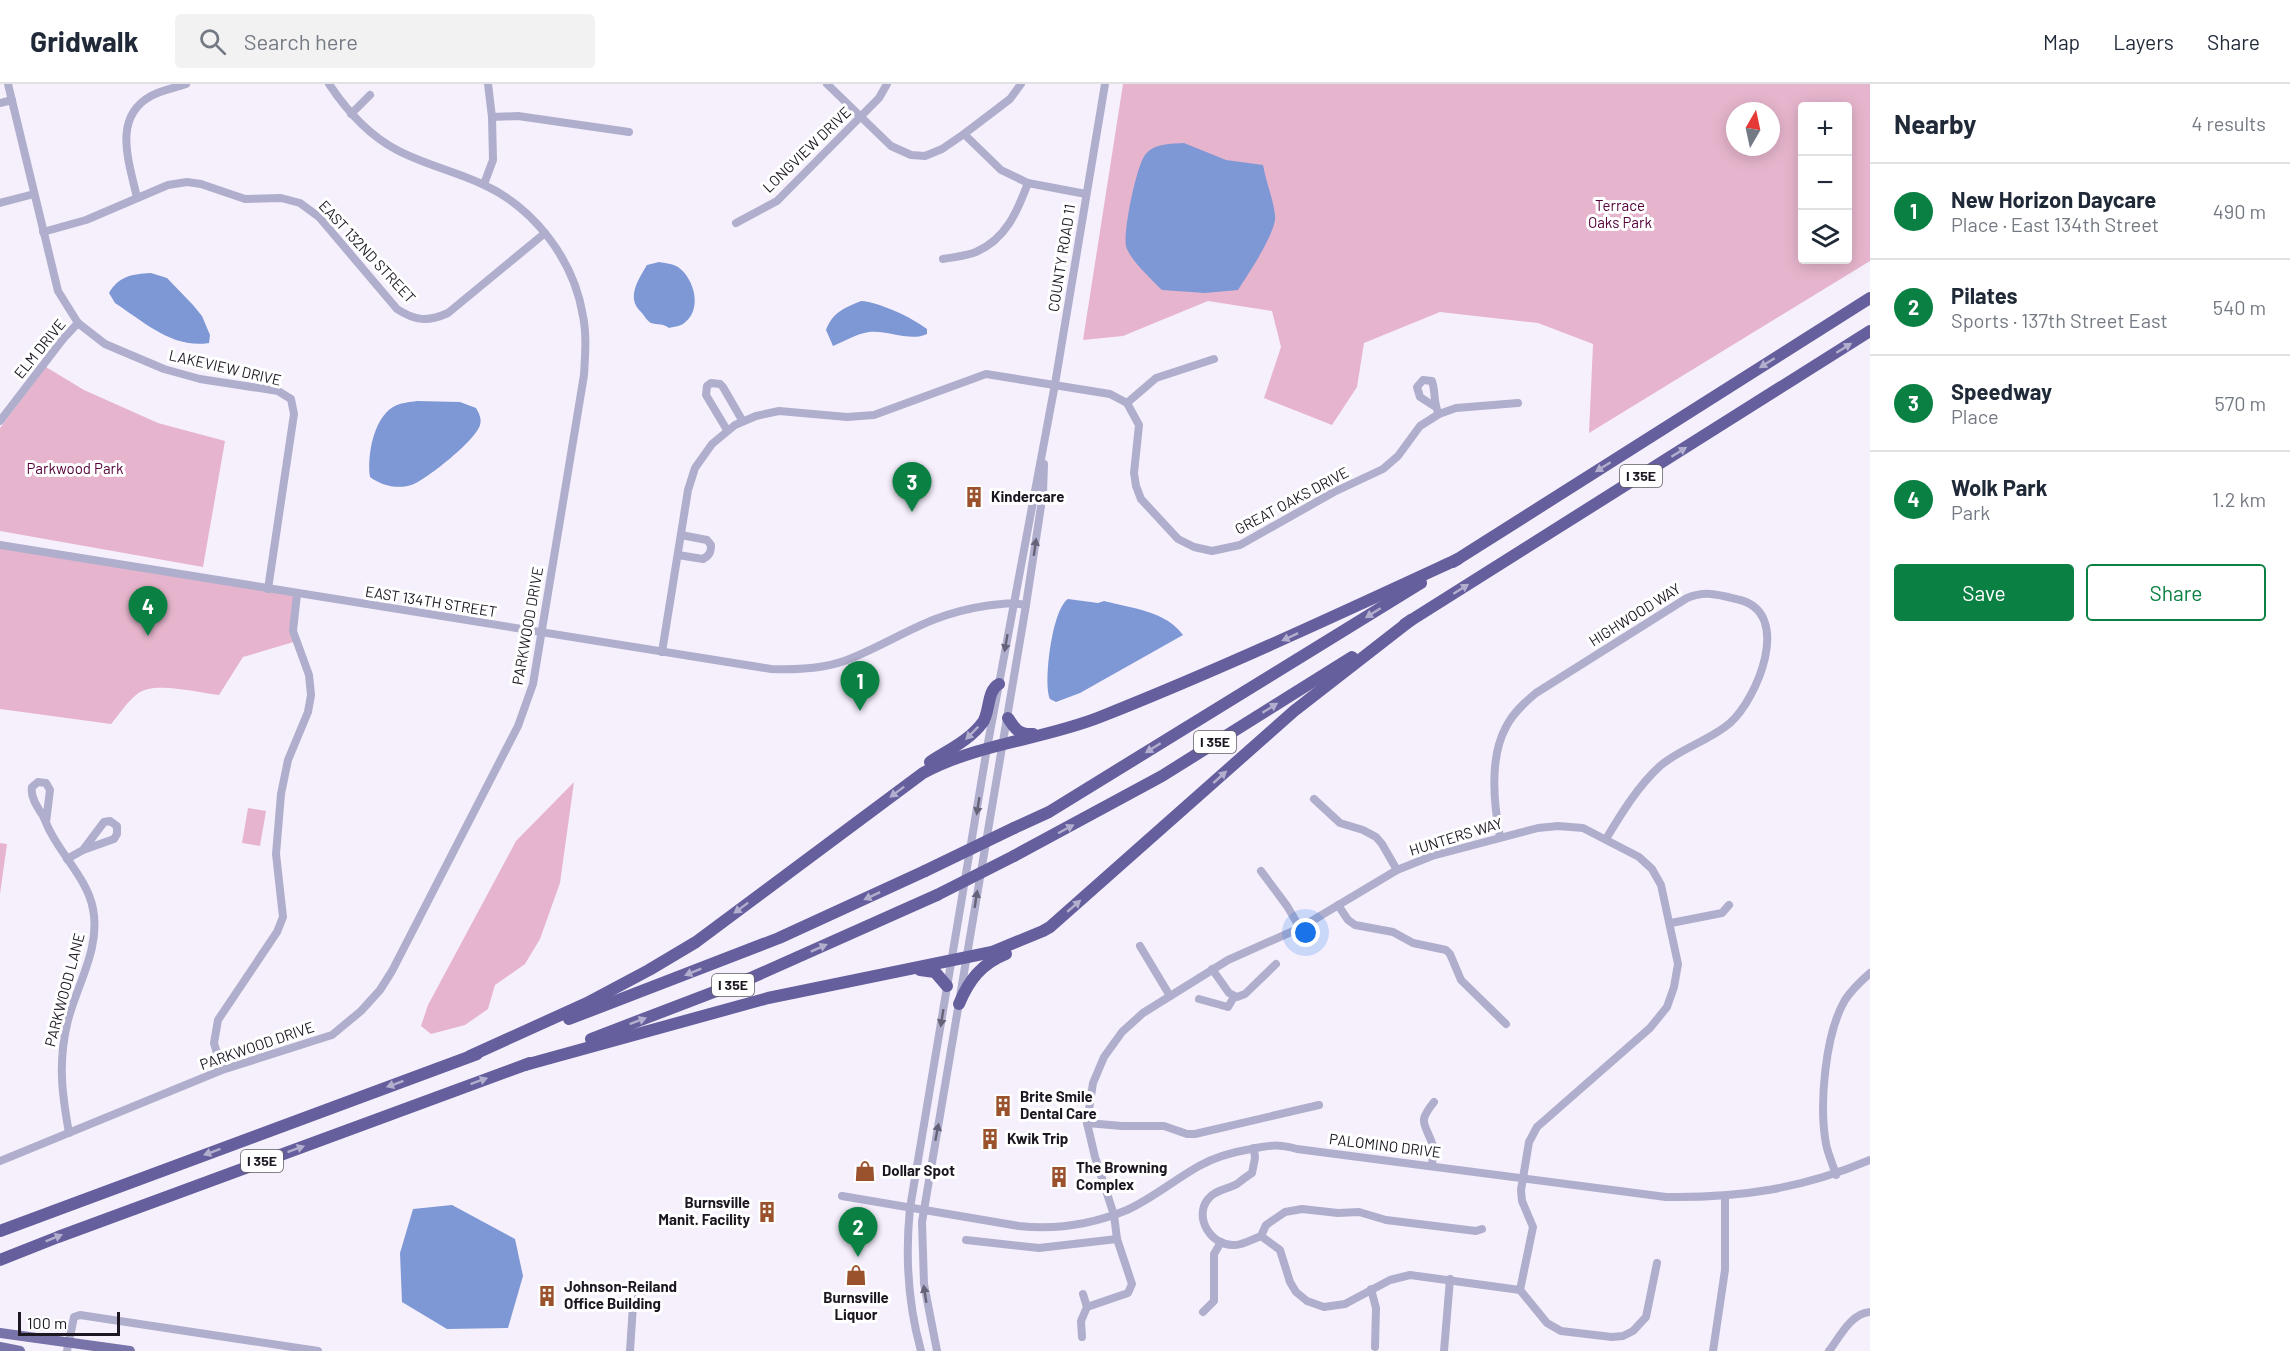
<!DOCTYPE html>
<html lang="en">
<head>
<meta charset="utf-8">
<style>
	:root { --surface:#fff; --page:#f2f2f3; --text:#1f2937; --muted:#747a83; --line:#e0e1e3; --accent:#0b8043 }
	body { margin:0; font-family:Barlow,sans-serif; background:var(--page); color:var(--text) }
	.controls { position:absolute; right:18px; top:18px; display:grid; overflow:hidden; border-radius:6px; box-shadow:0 3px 15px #0003 }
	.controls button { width:54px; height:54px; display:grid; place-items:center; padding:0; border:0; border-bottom:2px solid var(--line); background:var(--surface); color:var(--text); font:30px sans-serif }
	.compass { position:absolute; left:1726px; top:18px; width:54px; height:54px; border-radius:50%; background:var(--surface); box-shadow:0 3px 15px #0003; rotate:9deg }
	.scale { position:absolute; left:18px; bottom:15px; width:102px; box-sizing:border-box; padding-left:6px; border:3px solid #1d1722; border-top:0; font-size:16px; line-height:21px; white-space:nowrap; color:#1d1722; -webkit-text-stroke:4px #fff; paint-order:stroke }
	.you { position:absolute; left:1306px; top:849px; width:21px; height:21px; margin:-15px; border:4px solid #fff; border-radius:50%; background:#1a73e8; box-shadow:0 0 0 9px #1a73e833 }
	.badge { display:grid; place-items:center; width:39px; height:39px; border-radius:50%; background:var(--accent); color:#fff; font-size:20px; font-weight:700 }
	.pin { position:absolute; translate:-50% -50px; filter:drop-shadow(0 2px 3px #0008) }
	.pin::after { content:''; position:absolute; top:32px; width:21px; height:18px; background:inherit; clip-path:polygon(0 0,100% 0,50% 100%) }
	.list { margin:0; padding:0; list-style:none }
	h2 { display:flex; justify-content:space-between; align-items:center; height:78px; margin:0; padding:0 24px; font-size:26px }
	h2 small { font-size:20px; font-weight:400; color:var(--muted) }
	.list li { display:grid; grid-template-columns:39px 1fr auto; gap:18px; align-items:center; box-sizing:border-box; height:96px; padding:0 24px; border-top:2px solid var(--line) }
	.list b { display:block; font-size:22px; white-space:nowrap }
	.list p { margin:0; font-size:20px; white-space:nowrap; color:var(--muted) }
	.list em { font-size:20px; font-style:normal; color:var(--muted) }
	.actions { display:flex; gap:12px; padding:18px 24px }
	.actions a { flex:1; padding:14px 0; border:2px solid var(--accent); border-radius:6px; text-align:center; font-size:21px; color:var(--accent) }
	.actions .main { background:var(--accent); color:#fff }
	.icon { flex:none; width:33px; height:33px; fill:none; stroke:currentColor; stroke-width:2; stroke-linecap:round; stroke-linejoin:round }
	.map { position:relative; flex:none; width:1870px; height:1267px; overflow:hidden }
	header { display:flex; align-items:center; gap:36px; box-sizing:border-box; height:84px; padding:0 30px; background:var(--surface); border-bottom:2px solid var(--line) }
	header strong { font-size:28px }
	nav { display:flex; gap:33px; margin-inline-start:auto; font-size:21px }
	.search { width:420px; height:54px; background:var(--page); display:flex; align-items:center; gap:15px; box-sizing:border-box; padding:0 21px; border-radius:6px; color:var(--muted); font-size:22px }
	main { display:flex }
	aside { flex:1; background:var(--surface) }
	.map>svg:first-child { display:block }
</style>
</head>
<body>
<header>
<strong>Gridwalk</strong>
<div class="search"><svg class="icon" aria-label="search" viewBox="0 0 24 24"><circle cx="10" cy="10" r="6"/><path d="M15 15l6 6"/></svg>Search here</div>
<nav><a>Map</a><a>Layers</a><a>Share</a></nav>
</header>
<main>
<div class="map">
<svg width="1870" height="1267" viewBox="0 0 1870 1267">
	<rect width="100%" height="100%" fill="#f6f0fd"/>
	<g fill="#e6b5cd" fill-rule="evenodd">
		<path d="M1123,0h747v177l-281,172 4,-89 -55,-21 -98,-11 -76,31 -7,44 -25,38 -68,-27 17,-51 -9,-36 -64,-10 -85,35 -40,4zM1802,22h46v154h-46zM1735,27h36v36h-36z"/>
		<polygon points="46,283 84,306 158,339 225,357 203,483 0,447 0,344"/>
		<path d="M0,461l297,49 -4,37 4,10 -54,16 -24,38c-23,-2 -66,-15 -83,0 -10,8 -17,20 -25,29l-111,-15z"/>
		<polygon points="574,698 560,799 540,855 525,880 495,901 488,925 465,941 431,950 421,942 428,921 516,757"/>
		<polygon points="248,724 266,727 260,762 242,759"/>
		<polygon points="0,759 7,760 0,810"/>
	</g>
	<g fill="#7e97d5">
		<path d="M1184,59l42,17 37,5c3,17 10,33 12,50 3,15 -28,61 -37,75l-33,3 -43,-3c-10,-10 -33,-31 -36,-44 -3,-14 10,-79 19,-91 9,-12 26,-11 39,-12z"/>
		<path d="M659,178c6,1 14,2 19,5 17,12 25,44 5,57 -3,2 -10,3 -14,4 -6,-5 -12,-3 -18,-5 -4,-2 -7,-8 -10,-11 -15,-14 -3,-32 6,-47z"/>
		<path d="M151,189l16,5 26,27 9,11 8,19 -1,8c-36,6 -65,-21 -94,-40l-6,-10c10,-17 23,-19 42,-20z"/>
		<path d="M861,217c18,1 52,17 66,28v5c-17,8 -39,-4 -58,-2 -13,2 -24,9 -36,14l-7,-16c7,-18 18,-22 35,-29z"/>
		<path d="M417,317l43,1 16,6c3,5 6,11 4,17 -4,15 -52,53 -66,59 -15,6 -32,2 -44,-7 -3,-20 3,-58 23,-70 6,-4 17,-5 24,-6z"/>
		<path d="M1068,515l30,4 6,-2c27,7 62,10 79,34l-103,58 -24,9 -6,-3c-7,-16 2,-90 18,-100z"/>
		<polygon points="452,1121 515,1155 523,1192 508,1244 447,1245 402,1218 400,1169 413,1125"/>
	</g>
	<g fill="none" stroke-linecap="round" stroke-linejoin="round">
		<g stroke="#b0aecd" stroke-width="8">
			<polyline points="8,0 58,207 78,239 105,260 164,285 200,295 278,307 291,315 294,330 268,505"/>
			<polyline points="827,0 891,62 911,71 925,72 942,65 964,50 1010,15 1021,0"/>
			<polyline points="0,19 12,16"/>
			<polyline points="351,30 370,11"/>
			<polyline points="492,33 518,32 629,48"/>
			<polyline points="964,50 1001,86 1028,99 1086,110"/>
			<polyline points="484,100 493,76 492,33 488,0"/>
			<path d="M137,114c-7,-34 -26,-80 14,-102 10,-6 24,-8 35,-12"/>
			<polyline points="0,119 34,110"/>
			<polyline points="736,139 777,117 879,14 887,0"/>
			<path d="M43,148l43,-12 82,-35 19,-3 14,2 44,15 36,-1 19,5 19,14 78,92c18,12 31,13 51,4l97,-80"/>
			<path d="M943,175c11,-2 23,-3 33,-7 30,-13 41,-40 52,-69"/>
			<polyline points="1127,319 1156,294 1214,275"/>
			<path d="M1434,322l-14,-9 -3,-10 6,-7 9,1c4,12 1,23 7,33"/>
			<polyline points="0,337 63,255 78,239"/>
			<polyline points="727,346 706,311 707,302 711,299 720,300 723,303 742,336"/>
			<path d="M0,461l771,124c27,1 56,0 81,-11 48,-20 78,-44 133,-52 15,-2 27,-4 41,-1"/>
			<path d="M678,471l25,4c7,-4 8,-7 8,-14l-4,-5 -26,-5"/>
			<polyline points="662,568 688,406 695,384 712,360 735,341 756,332 779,327 847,333 874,331 986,290 1110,310 1127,319 1139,341 1134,389 1136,402 1141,415 1178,455 1194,463 1212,467 1240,461 1334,408 1383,385 1398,372 1420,342 1439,330 1456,324 1518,319"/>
			<polyline points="1314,715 1340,739 1363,746 1376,753 1382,760 1397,786"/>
			<path d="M46,738l4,-32 -4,-7 -8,-1 -6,5c-2,10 6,21 11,29 3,6 5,12 8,17 13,25 37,48 42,76 8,40 -17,77 -26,115 -9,40 -5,70 2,109"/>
			<path d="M1500,753c-6,-32 -11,-79 6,-110 7,-14 18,-24 30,-34l151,-95c19,-8 33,-3 53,2 53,14 17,99 -10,123 -21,18 -49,25 -70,43 -22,20 -39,48 -54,73"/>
			<polyline points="67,775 83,766 114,755 117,750 117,742 110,737 104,738 83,766"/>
			<polyline points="1261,787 1287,822 1300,844"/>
			<polyline points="1338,821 1348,836 1355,841 1393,848 1413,859 1446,866 1450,870 1461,896 1506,940"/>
			<polyline points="1671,839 1722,829 1729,821"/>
			<polyline points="1140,862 1170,912"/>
			<polyline points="1212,885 1229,909 1237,913 1245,910 1276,880"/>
			<polyline points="1199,915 1228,923 1234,913"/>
			<polyline points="222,986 214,959 218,936 277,848 283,833 276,770 281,710 288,676 308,628 311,611 309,591 293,547 297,510"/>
			<polyline points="1087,1039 1122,1042 1164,1042 1187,1050 1195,1050 1319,1021"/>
			<path d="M1254,1064l1,10 -3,15c-5,3 -10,7 -15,11 -9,5 -22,6 -29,15 -15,19 4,48 27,46 8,0 18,-6 26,-9l19,14 10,32 6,10 11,9 17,6 21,-3 45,-24 20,-5 110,15"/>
			<path d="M0,1077l222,-91 110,-35 29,-24 19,-21 12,-19 126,-245 15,-42 51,-309c1,-19 3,-39 -1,-59 -9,-56 -49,-109 -101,-132 -28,-13 -59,-20 -85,-34 -29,-15 -50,-39 -68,-66"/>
			<path d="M1432,1081c0,-6 3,-14 1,-19 -7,-23 -17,-22 1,-44"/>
			<path d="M1836,1091c-3,-10 -8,-21 -10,-31 -7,-39 -1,-110 19,-144 7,-11 16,-19 25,-27"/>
			<path d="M842,1112l177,30c37,4 74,-2 108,-16 26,-12 47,-30 72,-44 16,-9 34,-14 52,-17 19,-4 27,-5 46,0l369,48c73,1 136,-8 204,-37"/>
			<polyline points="1261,1152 1266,1141 1285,1128 1302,1125 1338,1129 1359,1128 1386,1136 1476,1147 1482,1145"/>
			<polyline points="966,1156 1039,1164 1117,1155"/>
			<polyline points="1371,1205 1376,1224 1375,1263"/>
			<polyline points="1520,1206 1547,1239 1561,1247 1612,1253 1623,1252 1633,1247 1646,1233 1657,1179"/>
			<polyline points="1087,1223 1128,1209 1132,1200 1117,1155 1114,1131 1095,1073 1087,1039 1093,999 1104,973 1122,948 1143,929 1228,876 1300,844 1397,786 1432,772 1538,744 1558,742 1583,744 1639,773 1652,785 1661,801 1678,880 1674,903 1667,923 1650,944 1537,1043 1529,1058 1521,1106 1522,1117 1533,1143 1520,1206"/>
			<polyline points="1203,1228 1214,1217 1214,1170 1221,1158"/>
			<polyline points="1082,1253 1081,1237 1087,1223 1083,1210"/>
			<polyline points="67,1267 74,1233 80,1231 318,1267"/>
			<polyline points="630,1267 633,1221 646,1202"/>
			<path d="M921,1267c-13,-47 -16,-94 -11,-143l77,-460 68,-364 50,-300"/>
			<polyline points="937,1267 924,1200 922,1138 1026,521 1043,409 1044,380"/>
			<polyline points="1444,1267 1450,1195"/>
			<polyline points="1713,1267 1725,1186 1725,1113"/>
			<path d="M1829,1267c10,-13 22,-38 41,-39"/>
		</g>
		<g stroke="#7874aa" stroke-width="10">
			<polyline points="0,1249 130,1267"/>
			<polyline points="0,1263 20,1267"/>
		</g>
		<g stroke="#655f9d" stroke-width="12">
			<polyline points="1453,478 1870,214"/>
			<polyline points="1405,540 1870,247"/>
			<path d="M1008,634c7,11 11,17 25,16"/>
			<path d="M930,678c18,-12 39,-21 53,-40 7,-11 4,-32 16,-38"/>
			<polyline points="1014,744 1049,728 1421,499"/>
			<polyline points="1014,772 1162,692 1352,573"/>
			<polyline points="920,886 935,888 947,902"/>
			<path d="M959,920c10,-24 22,-40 47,-50"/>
			<polyline points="569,935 779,854 925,787"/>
			<polyline points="591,955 753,893 937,811"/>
			<path d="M470,972l117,-53 62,-33 47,-28 227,-169c56,-30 119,-33 177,-56 121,-48 239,-103 358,-158"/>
			<polyline points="525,981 768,914 992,868 1043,847 1050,843 1294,627 1411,536"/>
			<polyline points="0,1147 477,970"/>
			<polyline points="0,1176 58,1153 530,979"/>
		</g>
		<g stroke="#655f9d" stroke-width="12">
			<polyline points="925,787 1014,744"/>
			<polyline points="937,811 1014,772"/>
		</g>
	</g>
	<defs><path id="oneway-solid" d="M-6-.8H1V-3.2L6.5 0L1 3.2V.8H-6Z" transform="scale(1.5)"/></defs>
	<g fill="#b2afce">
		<use href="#oneway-solid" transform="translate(1844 264) rotate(-32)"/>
		<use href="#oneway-solid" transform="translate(1767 279) rotate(148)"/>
		<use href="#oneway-solid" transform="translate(1679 368) rotate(-32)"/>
		<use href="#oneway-solid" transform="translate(1603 383) rotate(148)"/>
		<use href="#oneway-solid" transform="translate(1461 505) rotate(-32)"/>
		<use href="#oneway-solid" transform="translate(1373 529) rotate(148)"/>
		<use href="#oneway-solid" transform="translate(1290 553) rotate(155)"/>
		<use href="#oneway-solid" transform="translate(1270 624) rotate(-32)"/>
		<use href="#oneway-solid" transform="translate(972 649) rotate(135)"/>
		<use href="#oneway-solid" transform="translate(1153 664) rotate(148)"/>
		<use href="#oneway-solid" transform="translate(1220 693) rotate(-42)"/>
		<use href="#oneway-solid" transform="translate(897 708) rotate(143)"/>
		<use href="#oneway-solid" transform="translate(1066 745) rotate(-28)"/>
		<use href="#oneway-solid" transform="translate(872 812) rotate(155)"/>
		<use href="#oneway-solid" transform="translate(1074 822) rotate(-41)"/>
		<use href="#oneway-solid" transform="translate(741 824) rotate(143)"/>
		<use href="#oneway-solid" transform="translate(819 864) rotate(-24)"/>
		<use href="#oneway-solid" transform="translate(693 888) rotate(158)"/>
		<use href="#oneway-solid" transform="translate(638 937) rotate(-21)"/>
		<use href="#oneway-solid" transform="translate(479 997) rotate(-20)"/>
		<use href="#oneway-solid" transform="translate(395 1000) rotate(160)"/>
		<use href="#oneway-solid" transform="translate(296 1065) rotate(-20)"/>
		<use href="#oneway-solid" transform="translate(212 1068) rotate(160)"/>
		<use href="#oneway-solid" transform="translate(54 1154) rotate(-22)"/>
	</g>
	<g fill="#666278">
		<use href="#oneway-solid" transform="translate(1035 463) rotate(-82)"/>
		<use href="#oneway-solid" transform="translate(1006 559) rotate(100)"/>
		<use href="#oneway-solid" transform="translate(978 722) rotate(99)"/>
		<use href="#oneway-solid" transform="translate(976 815) rotate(-81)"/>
		<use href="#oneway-solid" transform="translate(942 934) rotate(99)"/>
		<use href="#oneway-solid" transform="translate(937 1048) rotate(-79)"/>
		<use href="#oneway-solid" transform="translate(925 1210) rotate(-99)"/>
	</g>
	<defs>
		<symbol id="building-bare" viewBox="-9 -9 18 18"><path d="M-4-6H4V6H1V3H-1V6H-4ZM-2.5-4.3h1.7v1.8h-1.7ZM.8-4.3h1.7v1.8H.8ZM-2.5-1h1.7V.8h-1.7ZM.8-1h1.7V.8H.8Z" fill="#99522c" stroke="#fff" stroke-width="2.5" paint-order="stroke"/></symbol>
		<symbol id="shop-bare" viewBox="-9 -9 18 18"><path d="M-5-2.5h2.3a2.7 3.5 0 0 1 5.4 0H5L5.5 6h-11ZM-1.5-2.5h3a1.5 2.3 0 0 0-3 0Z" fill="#99522c" stroke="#fff" stroke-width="2.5" paint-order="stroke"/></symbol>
	</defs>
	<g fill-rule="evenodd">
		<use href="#building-bare" x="959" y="398" width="30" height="30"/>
		<use href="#building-bare" x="988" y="1007" width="30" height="30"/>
		<use href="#building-bare" x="975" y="1040" width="30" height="30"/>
		<use href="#shop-bare" x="850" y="1072" width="30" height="30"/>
		<use href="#building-bare" x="1044" y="1078" width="30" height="30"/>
		<use href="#building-bare" x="752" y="1113" width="30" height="30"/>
		<use href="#shop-bare" x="841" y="1176" width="30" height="30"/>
		<use href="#building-bare" x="532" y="1197" width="30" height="30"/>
	</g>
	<g text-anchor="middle" stroke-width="6" stroke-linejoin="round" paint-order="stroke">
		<g fill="#fff" stroke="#615d64" stroke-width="1.5">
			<rect x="1620" y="381" width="42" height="22" rx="4.5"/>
			<rect x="1194" y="647" width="42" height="22" rx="4.5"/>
			<rect x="712" y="890" width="42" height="22" rx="4.5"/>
			<rect x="241" y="1066" width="42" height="22" rx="4.5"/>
		</g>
		<g font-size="14" font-weight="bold" fill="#1d1722">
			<text x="1641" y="397">I 35E</text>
			<text x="1215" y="663">I 35E</text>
			<text x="733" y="906">I 35E</text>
			<text x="262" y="1082">I 35E</text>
		</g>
		<g font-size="15" fill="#1d1722" stroke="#fff">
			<text transform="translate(807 66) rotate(-44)" y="5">LONGVIEW DRIVE</text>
			<text transform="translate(367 168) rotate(47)" y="5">EAST 132ND STREET</text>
			<text transform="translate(1062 174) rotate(-81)" y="5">COUNTY ROAD 11</text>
			<text transform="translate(40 265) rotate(-51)" y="5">ELM DRIVE</text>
			<text transform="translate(225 284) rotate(13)" y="5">LAKEVIEW DRIVE</text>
			<text transform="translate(1292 417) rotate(-28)" y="5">GREAT OAKS DRIVE</text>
			<text transform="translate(431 518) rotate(9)" y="5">EAST 134TH STREET</text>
			<text transform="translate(1635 531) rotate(-32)" y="5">HIGHWOOD WAY</text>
			<text transform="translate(528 542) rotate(-80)" y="5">PARKWOOD DRIVE</text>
			<text transform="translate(1456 753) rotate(-17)" y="5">HUNTERS WAY</text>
			<text transform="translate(65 906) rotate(-75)" y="5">PARKWOOD LANE</text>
			<text transform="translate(257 962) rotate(-19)" y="5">PARKWOOD DRIVE</text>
			<text transform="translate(1385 1062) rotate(7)" y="5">PALOMINO DRIVE</text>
		</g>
		<g font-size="15" fill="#550039" stroke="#fff">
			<text x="1620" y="127">Terrace<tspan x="1620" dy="17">Oaks Park</tspan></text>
			<text x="75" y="390">Parkwood Park</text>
		</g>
		<g font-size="15" font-weight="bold" fill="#1d1722" stroke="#fff" text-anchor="start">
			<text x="991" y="418">Kindercare</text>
			<text x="1020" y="1018">Brite Smile<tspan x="1020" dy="17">Dental Care</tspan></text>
			<text x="1007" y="1060">Kwik Trip</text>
			<text x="1076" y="1089">The Browning<tspan x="1076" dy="17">Complex</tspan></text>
			<text x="882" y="1092">Dollar Spot</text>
			<text x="750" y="1124" text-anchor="end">Burnsville<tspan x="750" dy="17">Manit. Facility</tspan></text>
			<text x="564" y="1208">Johnson-Reiland<tspan x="564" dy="17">Office Building</tspan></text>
			<text x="856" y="1219" text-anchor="middle">Burnsville<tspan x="856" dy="17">Liquor</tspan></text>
		</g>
	</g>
</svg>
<div class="controls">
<button>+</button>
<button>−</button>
<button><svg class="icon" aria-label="layers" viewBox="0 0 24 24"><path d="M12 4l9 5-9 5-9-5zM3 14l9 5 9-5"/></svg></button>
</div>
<svg class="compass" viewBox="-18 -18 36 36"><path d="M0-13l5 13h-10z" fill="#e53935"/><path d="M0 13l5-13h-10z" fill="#747a83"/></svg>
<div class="scale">100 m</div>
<div class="you"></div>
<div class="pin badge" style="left:860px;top:627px">1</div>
<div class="pin badge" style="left:858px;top:1173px">2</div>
<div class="pin badge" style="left:912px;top:428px">3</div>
<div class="pin badge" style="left:148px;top:552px">4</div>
</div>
<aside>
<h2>Nearby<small>4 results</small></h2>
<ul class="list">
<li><span class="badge">1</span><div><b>New Horizon Daycare</b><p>Place · East 134th Street</p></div><em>490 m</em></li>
<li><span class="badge">2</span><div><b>Pilates</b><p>Sports · 137th Street East</p></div><em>540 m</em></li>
<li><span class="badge">3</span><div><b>Speedway</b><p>Place</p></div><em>570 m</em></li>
<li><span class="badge">4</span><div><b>Wolk Park</b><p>Park</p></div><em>1.2 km</em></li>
</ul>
<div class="actions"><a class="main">Save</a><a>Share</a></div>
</aside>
</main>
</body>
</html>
